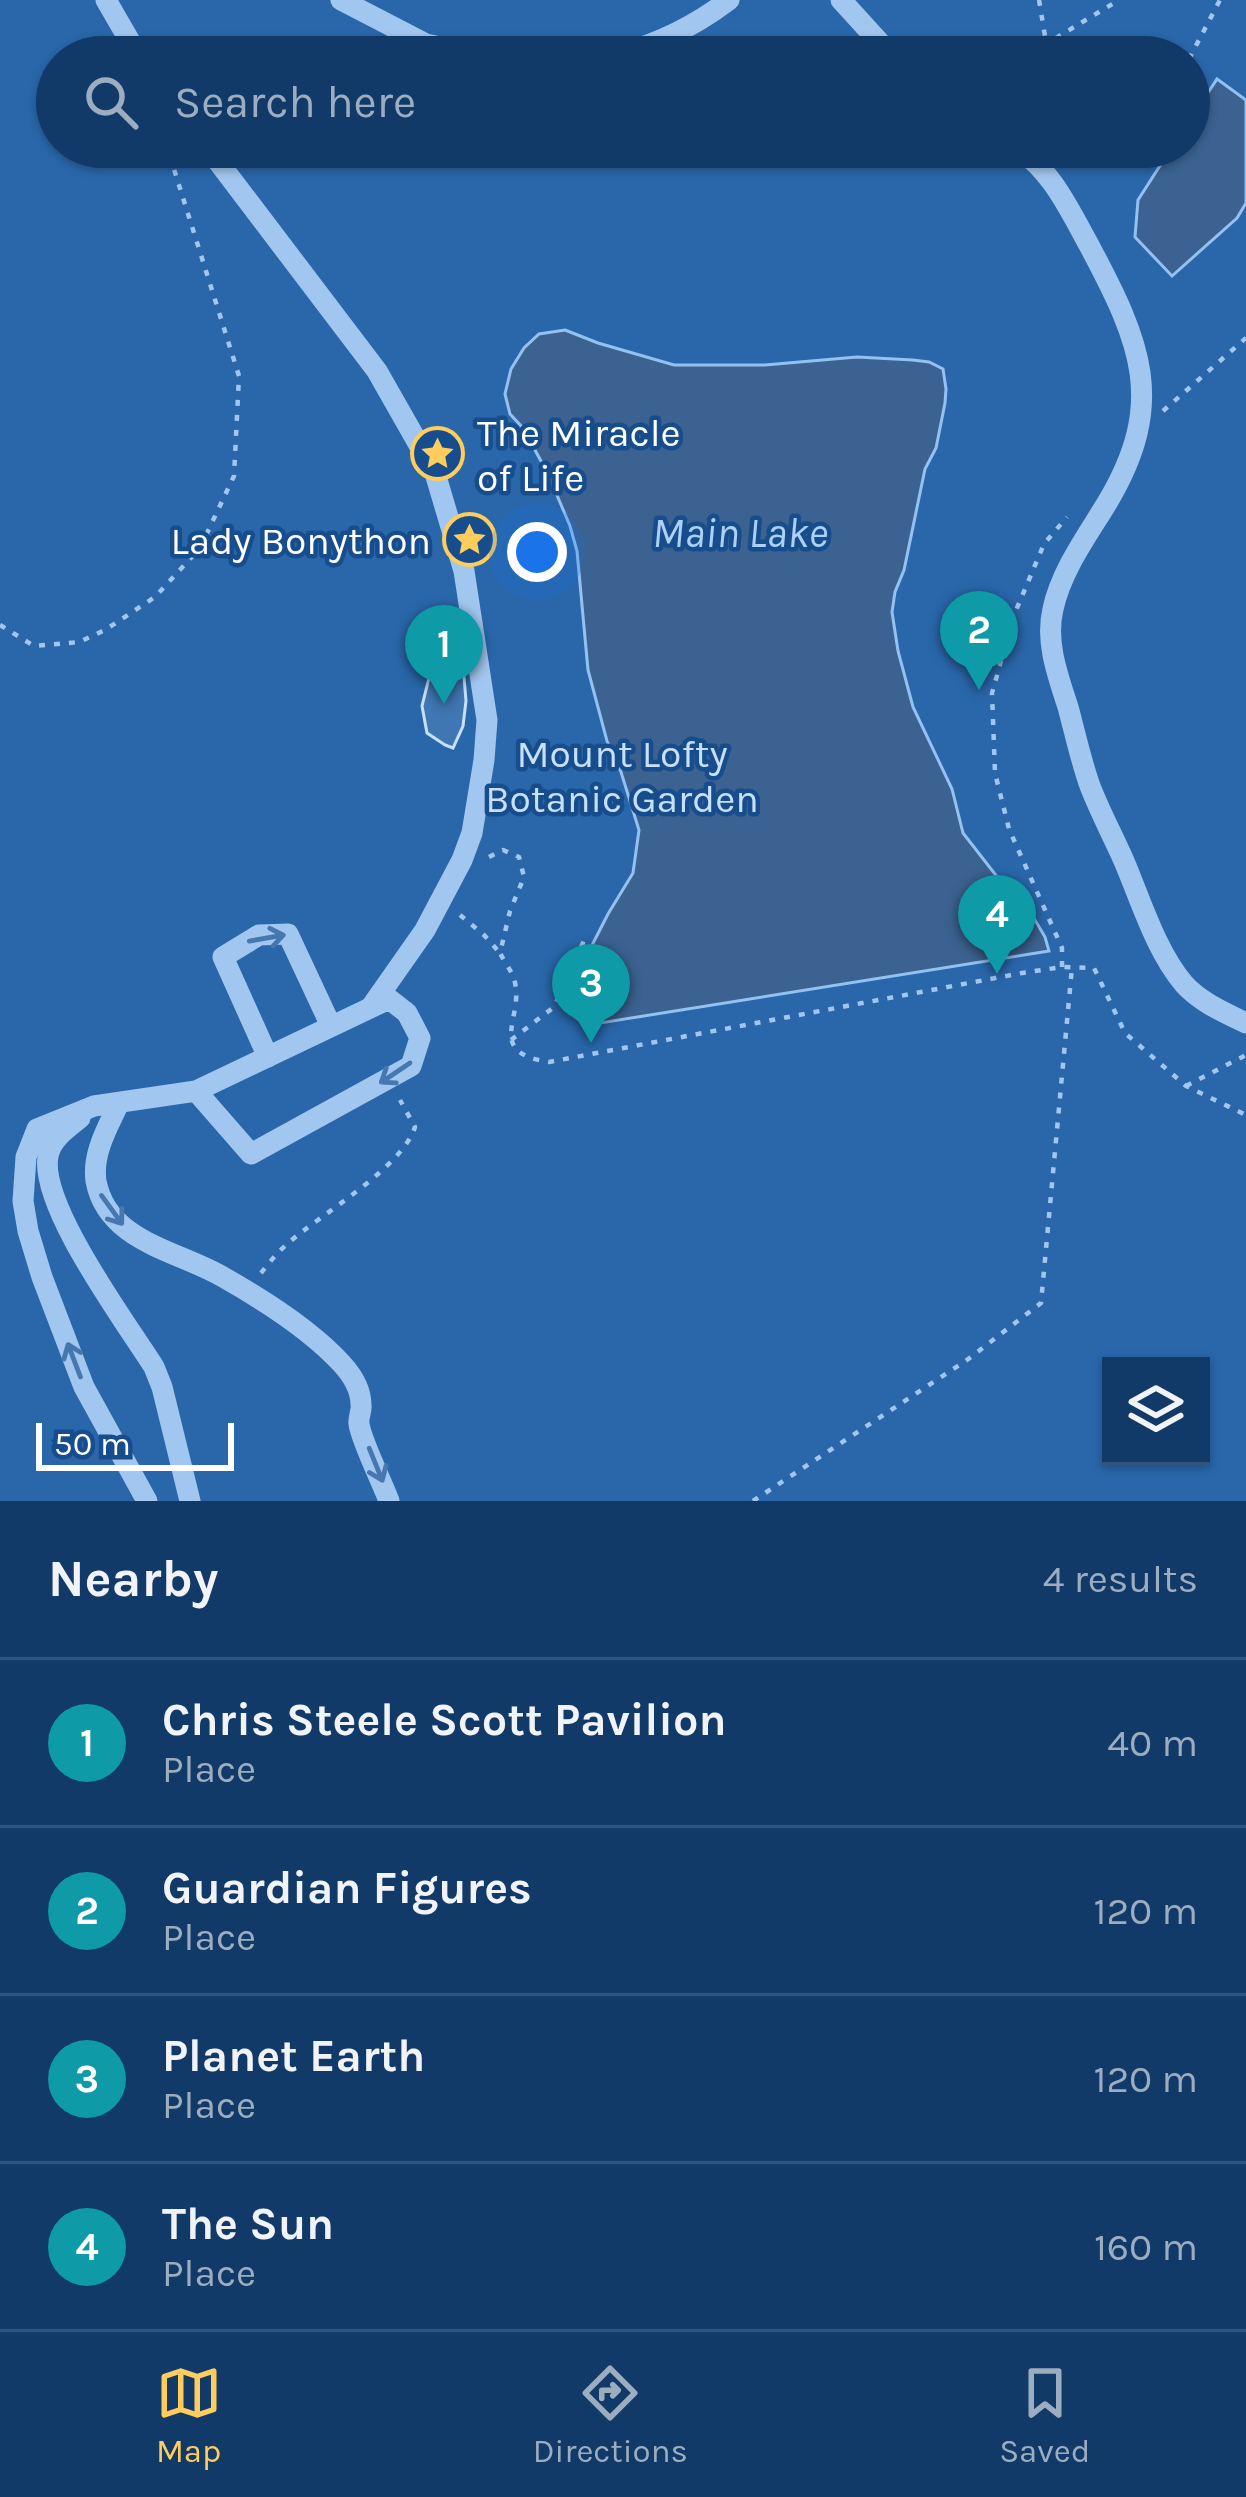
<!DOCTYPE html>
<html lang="en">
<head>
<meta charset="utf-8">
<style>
	:root { --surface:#113a69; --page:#1a416f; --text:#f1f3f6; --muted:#9cadc0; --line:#30547d; --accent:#ffcd5e }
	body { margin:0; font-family:Karla,sans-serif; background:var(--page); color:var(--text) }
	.controls { position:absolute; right:36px; bottom:36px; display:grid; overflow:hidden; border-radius:0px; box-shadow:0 3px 9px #0004 }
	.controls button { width:108px; height:108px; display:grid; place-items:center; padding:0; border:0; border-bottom:3px solid var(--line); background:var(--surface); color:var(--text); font:60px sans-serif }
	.scale { position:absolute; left:36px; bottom:30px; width:198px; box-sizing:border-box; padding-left:12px; border:6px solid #fff; border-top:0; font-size:33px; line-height:42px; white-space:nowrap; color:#fff; -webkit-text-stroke:9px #174d8c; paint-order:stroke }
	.you { position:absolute; left:537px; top:552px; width:42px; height:42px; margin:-30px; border:9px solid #fff; border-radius:50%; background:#1a73e8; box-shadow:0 0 0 18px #1a73e833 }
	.badge { display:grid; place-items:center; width:78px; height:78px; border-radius:50%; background:var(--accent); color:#fff; font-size:39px; font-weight:700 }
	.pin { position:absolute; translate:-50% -99px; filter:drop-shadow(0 3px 6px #0008) }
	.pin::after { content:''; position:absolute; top:63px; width:42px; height:36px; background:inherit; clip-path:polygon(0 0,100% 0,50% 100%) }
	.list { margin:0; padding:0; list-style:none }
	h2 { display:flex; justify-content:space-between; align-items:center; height:156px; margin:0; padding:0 48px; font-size:51px }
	h2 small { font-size:39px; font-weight:400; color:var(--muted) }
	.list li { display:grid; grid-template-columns:78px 1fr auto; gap:36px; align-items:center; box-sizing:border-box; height:168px; padding:0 48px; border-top:3px solid var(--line) }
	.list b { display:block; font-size:45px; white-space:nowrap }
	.list p { margin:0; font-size:39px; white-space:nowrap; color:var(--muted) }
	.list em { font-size:39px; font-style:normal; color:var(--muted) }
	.icon { flex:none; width:66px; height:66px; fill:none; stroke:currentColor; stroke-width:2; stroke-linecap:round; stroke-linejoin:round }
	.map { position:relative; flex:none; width:1246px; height:1501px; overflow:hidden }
	.search { position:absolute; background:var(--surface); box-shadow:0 3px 9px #0004; left:36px; right:36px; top:36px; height:132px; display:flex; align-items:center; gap:30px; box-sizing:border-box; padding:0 42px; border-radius:66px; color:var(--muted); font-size:45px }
	.sheet { height:828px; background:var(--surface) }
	nav { display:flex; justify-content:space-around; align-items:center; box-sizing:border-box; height:168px; border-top:3px solid var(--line); background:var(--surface); font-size:33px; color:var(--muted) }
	nav a { display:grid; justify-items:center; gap:6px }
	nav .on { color:var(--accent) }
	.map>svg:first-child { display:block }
</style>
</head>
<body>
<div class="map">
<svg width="1246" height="1501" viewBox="0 0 1246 1501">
	<rect width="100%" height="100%" fill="#174d8c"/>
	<path fill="#2967aa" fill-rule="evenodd" d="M0,0h1246v1501h-1246zM57,57h1132v90h-1132zM1111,1366h90v90h-90z"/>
	<g fill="#3b6290" stroke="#93c1f2" stroke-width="3">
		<polygon points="1217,79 1246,100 1246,203 1237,218 1172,276 1135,237 1138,200 1172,147 1189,147 1189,122"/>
		<polygon points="565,330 598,343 674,365 765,365 857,357 913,360 929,362 943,369 946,389 945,403 936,448 925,469 904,570 895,592 892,612 898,651 913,707 952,789 963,833 1005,887 1028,908 1045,937 1049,951 600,1023 579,1020 569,1012 568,992 608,914 633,873 639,830 621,772 607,741 588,670 577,551 570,526 548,474 523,428 510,414 505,394 511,369 524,348 539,334"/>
	</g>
	<polygon fill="#3f77b4" stroke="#c7e0fb" stroke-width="3" points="457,660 464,677 466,701 463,726 453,748 445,745 427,733 422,706 429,678 447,661"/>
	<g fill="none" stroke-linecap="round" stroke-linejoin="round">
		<g stroke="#a1c6ef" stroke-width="4.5" stroke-dasharray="6 9" stroke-linecap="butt">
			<polyline points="1039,0 1046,42"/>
			<polyline points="1015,57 1046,44 1119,0"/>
			<polyline points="1189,59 1220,0"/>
			<polyline points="1163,411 1246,338"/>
			<polyline points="0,625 34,646 79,642 105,630 155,597 200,548 234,476 239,376 167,147"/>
			<path d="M489,857l14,-7 16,7 5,20 -14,34 -10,42c4,8 11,17 14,26 12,38 -31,73 35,83l473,-89 40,-6 32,1 31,65 61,53 60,29"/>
			<polyline points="460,915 484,935 500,953"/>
			<polyline points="1062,967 1062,948 1009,829 995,773 992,693 1014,615 1044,544 1067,517"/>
			<polyline points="511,1040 554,1007 587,934"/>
			<polyline points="1186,1086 1246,1055"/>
			<path d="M261,1273c8,-10 16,-20 26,-29 34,-30 115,-76 128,-117l-15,-27"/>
			<polyline points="753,1501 967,1360 1041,1303 1072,967"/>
		</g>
		<g stroke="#a1c6ef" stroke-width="21">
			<polyline points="106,0 139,57"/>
			<polyline points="341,0 426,44 489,57"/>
			<polyline points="841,0 893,57"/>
			<path d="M605,57c46,-9 87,-29 124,-57"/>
			<polyline points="207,147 377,371 435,473 464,571 487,720 484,760 472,833 462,860 425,930 371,1007"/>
			<path d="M1013,147c36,17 58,66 77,100 51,96 77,156 17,256 -20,33 -46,68 -54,106 -8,33 5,67 15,98 7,26 13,54 22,79 10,26 23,50 34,75 17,40 32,90 60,123 16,18 41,29 62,39"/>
			<polyline points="268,1057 223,957 259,935 288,934 331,1026"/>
			<path d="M119,1103c-11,24 -27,50 -23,78 11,61 83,70 127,96 39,22 89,54 119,87 10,11 19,26 19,41 1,6 -3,12 -2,19 2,16 23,58 30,77"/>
			<path d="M80,1118c-12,10 -26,19 -31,34 -15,47 78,172 105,215l8,20 28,114"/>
			<polyline points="147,1501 84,1387 42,1277 28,1231 23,1201 26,1157 37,1129 94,1106 196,1091 389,999 407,1013 420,1038 411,1066 251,1154 196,1091"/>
		</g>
	</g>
	<defs><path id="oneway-shaft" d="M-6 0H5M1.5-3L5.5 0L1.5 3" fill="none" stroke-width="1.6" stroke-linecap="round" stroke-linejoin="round" transform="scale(3)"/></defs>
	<g stroke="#4777af">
		<use href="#oneway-shaft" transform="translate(267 938) rotate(-10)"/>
		<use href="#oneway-shaft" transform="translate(395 1073) rotate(146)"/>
		<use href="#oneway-shaft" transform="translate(112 1210) rotate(54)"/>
		<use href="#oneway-shaft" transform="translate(74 1360) rotate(-111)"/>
		<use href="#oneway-shaft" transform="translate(376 1465) rotate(68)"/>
	</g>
	<defs>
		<symbol id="sight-ring" viewBox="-11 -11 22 22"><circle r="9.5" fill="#174d8c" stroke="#ffcd5e" stroke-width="1.5"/><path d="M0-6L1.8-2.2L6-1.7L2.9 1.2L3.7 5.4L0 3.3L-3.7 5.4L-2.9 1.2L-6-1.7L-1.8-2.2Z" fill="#ffcd5e"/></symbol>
	</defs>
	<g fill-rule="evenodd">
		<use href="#sight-ring" x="408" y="424" width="59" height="59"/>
		<use href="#sight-ring" x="440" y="510" width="59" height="59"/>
	</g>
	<g text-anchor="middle" stroke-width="9" stroke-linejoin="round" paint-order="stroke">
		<g font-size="39" fill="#fff" stroke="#174d8c" text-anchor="start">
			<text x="477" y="446">The Miracle<tspan x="477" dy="45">of Life</tspan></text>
			<text x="431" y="554" text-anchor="end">Lady Bonython</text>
		</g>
		<g font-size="39" fill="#c7e0fb" stroke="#174d8c">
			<text x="622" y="767">Mount Lofty<tspan x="622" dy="45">Botanic Garden</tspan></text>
		</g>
		<g font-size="42" font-style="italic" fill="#acd0f6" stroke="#174d8c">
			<text x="740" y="547">Main Lake</text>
		</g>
	</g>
</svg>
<div class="controls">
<button><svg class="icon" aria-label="layers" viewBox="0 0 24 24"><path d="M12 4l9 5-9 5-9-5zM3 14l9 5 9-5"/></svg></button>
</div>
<div class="scale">50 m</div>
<div class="you"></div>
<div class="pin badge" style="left:444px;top:704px;background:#0f9aa8">1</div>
<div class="pin badge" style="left:979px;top:690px;background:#0f9aa8">2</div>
<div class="pin badge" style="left:591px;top:1043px;background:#0f9aa8">3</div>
<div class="pin badge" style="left:997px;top:974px;background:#0f9aa8">4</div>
<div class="search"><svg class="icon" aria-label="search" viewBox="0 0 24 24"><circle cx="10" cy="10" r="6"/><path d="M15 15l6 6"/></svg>Search here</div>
</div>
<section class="sheet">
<h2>Nearby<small>4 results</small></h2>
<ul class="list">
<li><span class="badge" style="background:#0f9aa8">1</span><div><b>Chris Steele Scott Pavilion</b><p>Place</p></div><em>40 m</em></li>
<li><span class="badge" style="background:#0f9aa8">2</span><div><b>Guardian Figures</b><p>Place</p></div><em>120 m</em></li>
<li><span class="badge" style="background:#0f9aa8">3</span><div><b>Planet Earth</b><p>Place</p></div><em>120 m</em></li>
<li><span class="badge" style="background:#0f9aa8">4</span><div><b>The Sun</b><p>Place</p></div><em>160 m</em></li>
</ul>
</section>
<nav>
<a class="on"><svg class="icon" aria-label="map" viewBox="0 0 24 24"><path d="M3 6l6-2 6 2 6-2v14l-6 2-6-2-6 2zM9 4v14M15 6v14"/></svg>Map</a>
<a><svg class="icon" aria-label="directions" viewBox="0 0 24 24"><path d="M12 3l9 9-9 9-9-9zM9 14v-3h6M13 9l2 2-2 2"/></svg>Directions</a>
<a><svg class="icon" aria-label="saved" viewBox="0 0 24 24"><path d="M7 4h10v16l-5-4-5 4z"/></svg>Saved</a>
</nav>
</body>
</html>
